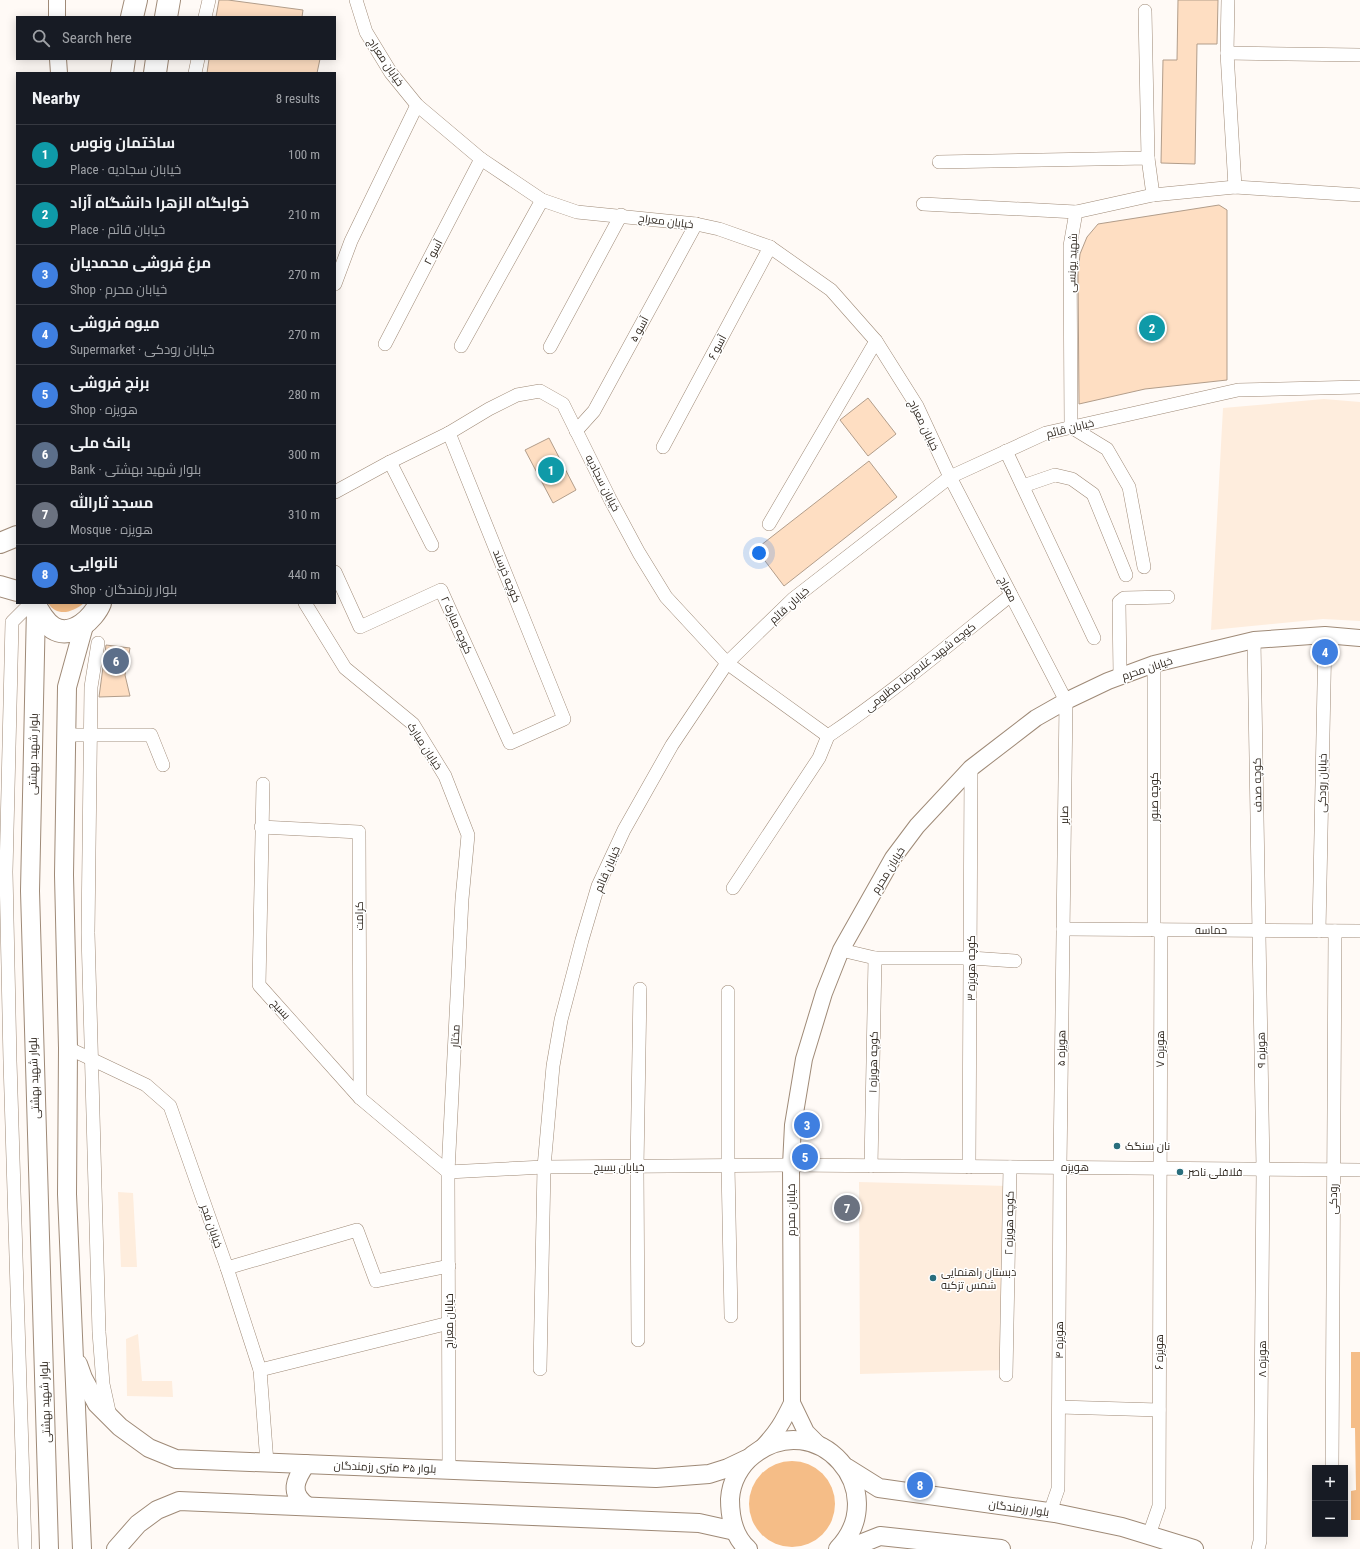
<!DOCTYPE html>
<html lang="en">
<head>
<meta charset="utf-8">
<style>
	:root { --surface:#171b24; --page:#20242c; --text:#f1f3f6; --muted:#9ea1a6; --line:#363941; --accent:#db2777 }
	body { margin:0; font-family:"Roboto Condensed",Cairo,sans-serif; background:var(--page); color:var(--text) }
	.controls { position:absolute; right:12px; bottom:12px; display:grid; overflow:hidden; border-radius:0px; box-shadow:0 2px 10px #0003 }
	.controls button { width:36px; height:36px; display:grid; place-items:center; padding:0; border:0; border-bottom:1px solid var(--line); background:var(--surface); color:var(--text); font:20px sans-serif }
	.you { position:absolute; left:759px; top:553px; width:14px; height:14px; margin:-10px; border:3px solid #fff; border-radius:50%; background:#1a73e8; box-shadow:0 0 0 6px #1a73e833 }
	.badge { display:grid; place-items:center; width:26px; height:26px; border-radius:50%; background:var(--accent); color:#fff; font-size:13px; font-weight:700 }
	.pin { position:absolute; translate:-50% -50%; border:2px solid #fff; box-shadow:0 1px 4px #0006 }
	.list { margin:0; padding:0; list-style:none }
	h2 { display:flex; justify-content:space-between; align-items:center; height:52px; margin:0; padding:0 16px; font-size:17px }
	h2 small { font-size:13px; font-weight:400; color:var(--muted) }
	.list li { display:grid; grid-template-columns:26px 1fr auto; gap:12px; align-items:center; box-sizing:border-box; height:60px; padding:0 16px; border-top:1px solid var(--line) }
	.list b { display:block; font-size:15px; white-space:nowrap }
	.list p { margin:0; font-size:13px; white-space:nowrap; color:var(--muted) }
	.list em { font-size:13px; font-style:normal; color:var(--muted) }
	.icon { flex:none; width:22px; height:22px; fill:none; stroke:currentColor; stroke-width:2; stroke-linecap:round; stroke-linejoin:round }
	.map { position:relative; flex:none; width:1360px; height:1549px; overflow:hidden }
	.search { position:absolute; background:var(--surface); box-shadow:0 2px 10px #0003; left:16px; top:16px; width:320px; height:44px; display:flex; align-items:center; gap:10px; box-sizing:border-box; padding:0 14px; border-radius:0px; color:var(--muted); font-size:15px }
	.panel { position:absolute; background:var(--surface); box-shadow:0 2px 10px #0003; left:16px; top:72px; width:320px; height:532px; border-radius:0px }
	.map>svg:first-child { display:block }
</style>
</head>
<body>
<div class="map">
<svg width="1360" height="1549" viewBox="0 0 1360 1549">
	<rect width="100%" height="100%" fill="#fffaf6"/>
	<g fill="#feeddd">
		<polygon points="1324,399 1360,402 1360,621 1323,619 1211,630 1223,408"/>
		<polygon points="859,1182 1008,1186 1005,1370 860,1374"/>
		<polygon points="118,1192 133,1193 137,1267 121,1267"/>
		<polygon points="138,1334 142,1381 172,1381 173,1397 127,1396 126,1339"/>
	</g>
	<g fill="#f5bd87">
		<path d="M48,603h36c-12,10 -27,14 -36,0z"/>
		<polygon points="1351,1352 1360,1352 1360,1520 1351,1520 1351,1491 1356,1490 1355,1428 1351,1428"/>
		<circle cx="792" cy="1504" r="43"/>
	</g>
	<g fill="#fedec2" stroke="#b29d8a">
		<polygon points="219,0 228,0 303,10 302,17 216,17"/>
		<polygon points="1178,0 1218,0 1217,44 1197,44 1195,164 1161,163 1163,60 1177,60"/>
		<polygon points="209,59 320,59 317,73 207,73"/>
		<polygon points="1219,205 1227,210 1227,380 1145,389 1079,404 1078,274 1080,254 1087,237 1098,224"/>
		<polygon points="868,398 896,434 868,456 840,420"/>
		<polygon points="549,438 576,490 553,503 525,450"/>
		<polygon points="869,461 897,497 784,586 756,549"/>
		<polygon points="106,645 130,648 125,675 130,696 99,697"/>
	</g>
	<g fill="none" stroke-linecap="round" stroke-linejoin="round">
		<defs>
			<g id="minor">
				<polyline points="356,0 366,32 391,73 417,105 481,159 542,200 577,212 696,224 719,229 770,247 831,290 876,341 917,406 950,477 1066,701 1060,1167 1058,1489 1050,1512"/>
				<polyline points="1228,0 1227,53 1235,187"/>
				<polyline points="1145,11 1148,158"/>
				<polyline points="205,17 209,0"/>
				<polyline points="1227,53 1360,55"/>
				<polyline points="195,73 198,59"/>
				<polyline points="939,162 1148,158 1153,195"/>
				<polyline points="923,204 1076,212"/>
				<polyline points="335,284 351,241 417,105"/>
				<polyline points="385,344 481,159"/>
				<polyline points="461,346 542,200"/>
				<polyline points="550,347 621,215"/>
				<polyline points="576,431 594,411 696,224"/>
				<polyline points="663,447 770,247"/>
				<polyline points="1006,451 1094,638"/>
				<polyline points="390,462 432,545"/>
				<polyline points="1023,486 1055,475 1072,479 1093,494 1126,575"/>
				<polyline points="335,492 390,462 449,433 489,409 517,395 540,391 563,404 610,499 639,553 666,597 727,663 828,736"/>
				<polyline points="769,524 876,341"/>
				<polyline points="1144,567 1129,487 1107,449 1071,427 1070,246 1076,212 1153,195 1235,187 1360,195"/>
				<polyline points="335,572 360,627 441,590 510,743 564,719 449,433"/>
				<polyline points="305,603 345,668 413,724 445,776 468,835 462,899 448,1172 449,1470"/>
				<polyline points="1254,640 1263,1169 1260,1541 1258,1549"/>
				<polyline points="98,643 91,687 88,933 99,1332 103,1384 110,1416"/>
				<polyline points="1154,664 1154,930"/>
				<polyline points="1120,676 1119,602 1124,598 1168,597"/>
				<polyline points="66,735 151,735 163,765"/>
				<path d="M828,736c64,-43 123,-93 183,-141"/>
				<polyline points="263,784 259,985 360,1098 448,1172"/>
				<polyline points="261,827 359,832 360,1098"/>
				<polyline points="733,888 819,758 828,736"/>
				<polyline points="1063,929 1360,931"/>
				<polyline points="1319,931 1325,635"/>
				<polyline points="841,950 875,958 971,958 1015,961"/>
				<polyline points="728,992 728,1166 731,1316"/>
				<polyline points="68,1048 146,1085 170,1106 227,1268 260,1370 267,1463"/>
				<polyline points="871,1166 875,958"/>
				<polyline points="969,1167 971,768"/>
				<polyline points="448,1172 544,1167 791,1165 1360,1170"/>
				<polyline points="227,1268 357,1230 376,1281 449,1266"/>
				<polyline points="638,1340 637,1167 640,989"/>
				<polyline points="540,1369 544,1167 553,1066 561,1020 582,940 598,886 624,830 672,745 727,663 793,599 950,477 1046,433 1238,390 1360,387"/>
				<polyline points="260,1370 449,1323"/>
				<polyline points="1006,1375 1010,1167"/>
				<polyline points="1059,1407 1159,1410"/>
				<polyline points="1332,1468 1335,931"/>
				<polyline points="1149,1535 1159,1506 1161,930"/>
				<polyline points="25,1549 10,1061 6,872 12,622 31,603"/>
			</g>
			<g id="tertiary">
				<polyline points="57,0 57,17"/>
				<polyline points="58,59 59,73"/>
				<polyline points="818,1444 806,1432 792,1403 791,1165 793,1125 804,1059 824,993 841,950 893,858 917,826 971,768 1036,718 1066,701 1108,681 1154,664 1254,640 1325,635 1360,638"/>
				<path d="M762,1448c15,-16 21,-26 30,-45"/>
			</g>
			<g id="secondary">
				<polyline points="36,607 30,891 49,1549"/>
				<polyline points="78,1364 83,1378 97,1404 120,1427 149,1448 176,1459 656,1478 709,1474 728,1468 747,1459"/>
				<path d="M306,1464c-11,16 -17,29 1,42"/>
				<polyline points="847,1468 879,1488 1055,1513 1122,1527 1194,1549"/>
				<polyline points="82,1549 67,1194 68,1048 64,875 67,687 85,622"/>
				<polyline points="116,1549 138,1524 157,1510 179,1501 699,1523 735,1531"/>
				<path d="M748,1549c-14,-12 -18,-32 -18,-50 1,-17 10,-34 23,-44 64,-50 140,36 85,94"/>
				<polyline points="847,1549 880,1536 1001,1549"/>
			</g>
			<g id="primary">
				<polyline points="0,543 17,536"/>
				<polyline points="0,586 17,591"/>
			</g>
			<g id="trunk">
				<polyline points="132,17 136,0"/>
				<polyline points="166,17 169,0"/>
				<polyline points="122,73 124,59"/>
				<polyline points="155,73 157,59"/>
				<path d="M34,603c10,21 24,38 48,22 7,-5 15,-14 18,-22"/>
			</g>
		</defs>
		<use href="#minor" stroke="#9f8a77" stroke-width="14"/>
		<use href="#tertiary" stroke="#9f8a77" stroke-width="18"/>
		<use href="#secondary" stroke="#9f8a77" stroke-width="20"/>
		<use href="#primary" stroke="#9f8a77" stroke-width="22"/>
		<use href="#trunk" stroke="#9f8a77" stroke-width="24"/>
		<use href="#minor" stroke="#fff" stroke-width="13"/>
		<use href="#tertiary" stroke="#fff" stroke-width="16"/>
		<use href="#secondary" stroke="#fff" stroke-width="18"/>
		<use href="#primary" stroke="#fff" stroke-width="20"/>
		<use href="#trunk" stroke="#fff" stroke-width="22"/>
	</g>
	<g fill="#296e7d" stroke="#fff" stroke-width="1.5">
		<circle cx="1117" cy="1146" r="4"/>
		<circle cx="1180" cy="1172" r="4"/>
		<circle cx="933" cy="1278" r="4"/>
	</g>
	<g text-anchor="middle" stroke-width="3" stroke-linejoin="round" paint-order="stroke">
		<g font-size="11" fill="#312921" stroke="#fff">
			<text transform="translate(386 62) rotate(56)" y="4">خیابان معراج</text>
			<text transform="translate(666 221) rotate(7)" y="4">خیابان معراج</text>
			<text transform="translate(433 252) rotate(-62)" y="4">آسو ۲</text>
			<text transform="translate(1072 263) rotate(-88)" y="4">شهید یونسی</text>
			<text transform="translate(639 329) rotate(-61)" y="4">آسو ۵</text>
			<text transform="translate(717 347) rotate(-62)" y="4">آسو ۶</text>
			<text transform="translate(924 425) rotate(64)" y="4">خیابان معراج</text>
			<text transform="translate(1070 428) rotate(-14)" y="4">خیابان قائم</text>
			<text transform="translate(603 483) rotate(63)" y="4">خیابان سجادیه</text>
			<text transform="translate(507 576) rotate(68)" y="4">کوچه خرسند</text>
			<text transform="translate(1008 589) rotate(63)" y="4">معراج</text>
			<text transform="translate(789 605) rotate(-42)" y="4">خیابان قائم</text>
			<text transform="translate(457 625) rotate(66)" y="4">کوچه مبارک ۲</text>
			<text transform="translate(920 667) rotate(-38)" y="4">کوچه شهید غلامرضا مظلومی</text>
			<text transform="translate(1147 668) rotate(-18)" y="4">خیابان محرم</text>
			<text transform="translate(425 746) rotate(57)" y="4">خیابان مبارک</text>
			<text transform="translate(33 754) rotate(-89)" y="4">بلوار شهید بهشتی</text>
			<text transform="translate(1322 783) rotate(-89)" y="4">خیابان رودکی</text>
			<text transform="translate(1257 785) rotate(-91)" y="4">کوچه صدف</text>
			<text transform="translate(1154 797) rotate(-90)" y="4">کوچه صبور</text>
			<text transform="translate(1064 815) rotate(-89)" y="4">صابر</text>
			<text transform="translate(607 869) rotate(-67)" y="4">خیابان قائم</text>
			<text transform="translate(888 870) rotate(-58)" y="4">خیابان محرم</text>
			<text transform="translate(359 916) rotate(-90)" y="4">کرامت</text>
			<text x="1211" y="934">حماسه</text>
			<text transform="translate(971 968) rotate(-90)" y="4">کوچه هویزه ۳</text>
			<text transform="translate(281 1009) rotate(48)" y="4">بسیج</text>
			<text transform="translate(455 1036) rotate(-87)" y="4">مختار</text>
			<text transform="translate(1061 1048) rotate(-89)" y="4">هویزه ۵</text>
			<text transform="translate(1160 1049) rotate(-90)" y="4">هویزه ۷</text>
			<text transform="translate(1261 1050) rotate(-91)" y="4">هویزه ۹</text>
			<text transform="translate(873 1062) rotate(-89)" y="4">کوچه هویزه ۱</text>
			<text transform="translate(34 1078) rotate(-92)" y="4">بلوار شهید بهشتی</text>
			<text x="619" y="1171">خیابان بسیج</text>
			<text x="1075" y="1171">هویزه</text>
			<text transform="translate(1333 1199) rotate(-90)" y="4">رودکی</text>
			<text transform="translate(791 1210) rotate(-90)" y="4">خیابان محرم</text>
			<text transform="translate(1009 1223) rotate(-89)" y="4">کوچه هویزه ۲</text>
			<text transform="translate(212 1226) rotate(71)" y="4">خیابان فجر</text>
			<text transform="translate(449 1321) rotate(-90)" y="4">خیابان معراج</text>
			<text transform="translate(1059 1340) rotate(-90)" y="4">هویزه ۴</text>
			<text transform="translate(1159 1352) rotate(-90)" y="4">هویزه ۶</text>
			<text transform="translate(1262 1359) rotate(-90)" y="4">هویزه ۸</text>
			<text transform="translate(45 1402) rotate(-92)" y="4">بلوار شهید بهشتی</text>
			<text transform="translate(385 1467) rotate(2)" y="4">بلوار ۴۵ متری رزمندگان</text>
			<text transform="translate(1019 1508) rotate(8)" y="4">بلوار رزمندگان</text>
		</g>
		<g font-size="11" fill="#312921" stroke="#fff" text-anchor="start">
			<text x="1125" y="1150">نان سنگک</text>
			<text x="1188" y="1176">فلافلی ناصر</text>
			<text x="941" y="1276">دبستان راهنمایی<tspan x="941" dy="13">شمس تزکیه</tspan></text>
		</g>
	</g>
</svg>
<div class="controls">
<button>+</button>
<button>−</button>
</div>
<div class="you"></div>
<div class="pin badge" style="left:551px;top:470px;background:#0f9aa8">1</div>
<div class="pin badge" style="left:1152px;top:328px;background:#0f9aa8">2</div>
<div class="pin badge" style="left:807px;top:1125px;background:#3f7fe0">3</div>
<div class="pin badge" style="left:1325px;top:652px;background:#3f7fe0">4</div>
<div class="pin badge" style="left:805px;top:1157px;background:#3f7fe0">5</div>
<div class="pin badge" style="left:116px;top:661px;background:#5c6f8a">6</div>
<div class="pin badge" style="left:847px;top:1208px;background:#6b7280">7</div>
<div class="pin badge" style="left:920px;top:1485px;background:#3f7fe0">8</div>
<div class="search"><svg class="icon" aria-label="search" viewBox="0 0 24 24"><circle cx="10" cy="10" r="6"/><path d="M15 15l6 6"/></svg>Search here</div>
<section class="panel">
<h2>Nearby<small>8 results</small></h2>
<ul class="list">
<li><span class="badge" style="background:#0f9aa8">1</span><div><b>ساختمان ونوس</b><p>Place · خیابان سجادیه</p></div><em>100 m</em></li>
<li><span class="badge" style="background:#0f9aa8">2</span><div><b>خوابگاه الزهرا دانشگاه آزاد</b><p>Place · خیابان قائم</p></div><em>210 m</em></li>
<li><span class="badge" style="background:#3f7fe0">3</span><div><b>مرغ فروشی محمدیان</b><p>Shop · خیابان محرم</p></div><em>270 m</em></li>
<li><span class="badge" style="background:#3f7fe0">4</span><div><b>میوه فروشی</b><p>Supermarket · خیابان رودکی</p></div><em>270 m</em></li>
<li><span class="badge" style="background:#3f7fe0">5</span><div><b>برنج فروشی</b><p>Shop · هویزه</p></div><em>280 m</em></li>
<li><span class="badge" style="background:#5c6f8a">6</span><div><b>بانک ملی</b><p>Bank · بلوار شهید بهشتی</p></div><em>300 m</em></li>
<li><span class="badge" style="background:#6b7280">7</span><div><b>مسجد ثارالله</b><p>Mosque · هویزه</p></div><em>310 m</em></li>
<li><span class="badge" style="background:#3f7fe0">8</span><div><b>نانوایی</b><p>Shop · بلوار رزمندگان</p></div><em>440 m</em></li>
</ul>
</section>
</div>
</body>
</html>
